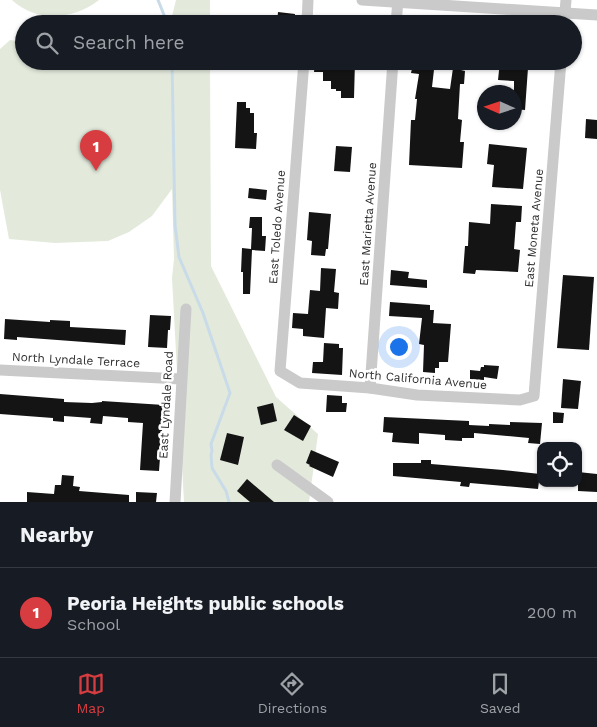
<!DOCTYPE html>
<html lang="en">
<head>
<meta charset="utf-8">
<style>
	:root { --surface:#171b24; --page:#242831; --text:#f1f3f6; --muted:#9ea1a6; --line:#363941; --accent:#d73d40 }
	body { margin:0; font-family:"Work Sans",sans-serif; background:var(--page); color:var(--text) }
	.controls { position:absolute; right:15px; bottom:15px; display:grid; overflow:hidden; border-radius:10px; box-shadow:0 1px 4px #0004 }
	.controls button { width:45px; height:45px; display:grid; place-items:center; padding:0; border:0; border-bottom:1px solid var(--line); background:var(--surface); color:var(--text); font:25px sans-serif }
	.compass { position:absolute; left:477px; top:85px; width:45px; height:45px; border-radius:50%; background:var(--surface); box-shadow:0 1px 4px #0004; rotate:273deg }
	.you { position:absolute; left:398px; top:346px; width:18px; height:18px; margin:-12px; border:4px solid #fff; border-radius:50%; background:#1a73e8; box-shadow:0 0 0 8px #1a73e833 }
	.badge { display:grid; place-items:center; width:32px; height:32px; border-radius:50%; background:var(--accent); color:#fff; font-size:16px; font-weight:700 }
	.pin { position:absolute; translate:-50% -41px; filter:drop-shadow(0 1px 2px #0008) }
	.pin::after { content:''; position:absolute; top:26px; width:18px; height:15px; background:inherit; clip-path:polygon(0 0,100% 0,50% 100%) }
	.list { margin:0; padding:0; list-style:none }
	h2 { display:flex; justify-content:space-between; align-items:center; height:65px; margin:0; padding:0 20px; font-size:21px }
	h2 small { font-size:16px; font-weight:400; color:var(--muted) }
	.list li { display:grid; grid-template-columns:32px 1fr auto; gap:15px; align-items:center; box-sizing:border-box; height:90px; padding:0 20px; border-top:1px solid var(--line) }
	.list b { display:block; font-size:19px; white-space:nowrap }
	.list p { margin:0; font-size:16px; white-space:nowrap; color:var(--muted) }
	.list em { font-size:16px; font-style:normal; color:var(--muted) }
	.icon { flex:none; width:28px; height:28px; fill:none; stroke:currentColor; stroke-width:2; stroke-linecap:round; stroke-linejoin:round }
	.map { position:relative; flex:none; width:597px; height:502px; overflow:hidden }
	.search { position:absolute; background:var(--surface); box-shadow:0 1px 4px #0004; left:15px; right:15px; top:15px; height:55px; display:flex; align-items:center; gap:12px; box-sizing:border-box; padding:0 18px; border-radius:28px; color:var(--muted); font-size:19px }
	.sheet { height:155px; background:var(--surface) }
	nav { display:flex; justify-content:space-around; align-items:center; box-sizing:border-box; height:70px; border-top:1px solid var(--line); background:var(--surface); font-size:14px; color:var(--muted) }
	nav a { display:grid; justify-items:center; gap:2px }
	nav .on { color:var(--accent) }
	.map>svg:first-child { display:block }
</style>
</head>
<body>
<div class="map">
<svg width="597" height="502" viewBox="0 0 597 502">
	<rect width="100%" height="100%" fill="#fff"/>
	<g fill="#e3eadc">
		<path d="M12,0h87c-26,20 -62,23 -87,0z"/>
		<polygon points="176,0 210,0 210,24 170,24"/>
		<polygon points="10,40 24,42 24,61 166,61 167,63 167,61 210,61 211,266 276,397 318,434 309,502 184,502 172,278 174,259 172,189 152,216 129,232 108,241 55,243 9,239 0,190 0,49"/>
	</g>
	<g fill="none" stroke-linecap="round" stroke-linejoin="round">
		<g stroke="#c9dbe8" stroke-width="3">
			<polyline points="158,0 166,20"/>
			<polyline points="172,61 175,225 179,257 203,313 230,393 211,444 212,451 211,455 212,468 226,491 229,502"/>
		</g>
	</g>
	<g fill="#141414">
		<polygon points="278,12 295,14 294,24 277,24"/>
		<polygon points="315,61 355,61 354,98 341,98 341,91 336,91 336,89 331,89 331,81 323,81 323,72 314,72"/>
		<polygon points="416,61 435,61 432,87 450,89 454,61 461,61 461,70 465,71 464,84 460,84 458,119 462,120 460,142 464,142 462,168 409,165 411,120 415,120 417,99 415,99 419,74 411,73 413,64 416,64"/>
		<polygon points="500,61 512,61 512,67 528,68 525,110 514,109 514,81 498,80"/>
		<polygon points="237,102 246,102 246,108 250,108 250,113 254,113 254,133 257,133 256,149 235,148"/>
		<polygon points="586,119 597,120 597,139 585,138"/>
		<polygon points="489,144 527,148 523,189 492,187 494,165 487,164"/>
		<polygon points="336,146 352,147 350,172 334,171"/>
		<polygon points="249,188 267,190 266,200 248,198"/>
		<polygon points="491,204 522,206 521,222 516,222 514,249 520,250 518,272 476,270 475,274 463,273 465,246 468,246 469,222 490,224"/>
		<polygon points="309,212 331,214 328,249 326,249 325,256 311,255 312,241 307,240"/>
		<polygon points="250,217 262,217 262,236 266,236 265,251 252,250 250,294 243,294 243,272 241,272 242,248 251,249 252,228 249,228"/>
		<polygon points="321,268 336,269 334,292 339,293 338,309 326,308 324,338 303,336 303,329 292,328 293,313 308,314 310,290 320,291"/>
		<polygon points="391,270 409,272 408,278 427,280 427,288 390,285"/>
		<polygon points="563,275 594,277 589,350 557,348"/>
		<polygon points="390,302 430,305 430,310 434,310 433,323 451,324 448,362 439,362 439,368 435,368 435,373 423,372 424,345 419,344 422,318 389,316"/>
		<polygon points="150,315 171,316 170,330 168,330 167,348 148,347"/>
		<polygon points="5,319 50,322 50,320 70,321 70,327 126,330 125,345 17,337 17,340 4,339"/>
		<polygon points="324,343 339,344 339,348 343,348 342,375 312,373 313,362 323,362"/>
		<polygon points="484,365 499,366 497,379 484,377 484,380 470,379 470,370 480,371 481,367 484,367"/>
		<polygon points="563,379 581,381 578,409 561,408"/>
		<polygon points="0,394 64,399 64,402 92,403 102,402 102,401 164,405 159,471 140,470 143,423 128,422 128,418 103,416 102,424 90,423 91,418 64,416 64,422 53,421 53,418 0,414"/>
		<polygon points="327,395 342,396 342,403 347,403 346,412 326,412"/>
		<polygon points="273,403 277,421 261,425 257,407"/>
		<polygon points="553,412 564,413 563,423 553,423"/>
		<polygon points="294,415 311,426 303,441 284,430"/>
		<polygon points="384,417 469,421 469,425 489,426 489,424 510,425 510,422 542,423 540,444 528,443 529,438 474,433 474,438 462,438 462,441 445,440 445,435 419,433 419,444 392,442 393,433 383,432"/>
		<polygon points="227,433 244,437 238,465 220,460"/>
		<polygon points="311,450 339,462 333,477 309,466 310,465 306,463"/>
		<polygon points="421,460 431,460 431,464 503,470 540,474 538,489 470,483 469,487 460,486 461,482 393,476 393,463 421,463"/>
		<polygon points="578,472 597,474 597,492 578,491"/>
		<polygon points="62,475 74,476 73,486 80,487 79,491 129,495 129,502 27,502 27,492 54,494 55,485 61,485"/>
		<polygon points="247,479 274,502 250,502 237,491"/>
		<polygon points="136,492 157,493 156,502 136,502"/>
	</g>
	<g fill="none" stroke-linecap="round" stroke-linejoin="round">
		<g stroke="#cacaca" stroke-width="11">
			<polyline points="362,0 597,15"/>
			<polyline points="307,24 308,0"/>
			<polyline points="396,24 398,0"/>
			<polyline points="564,24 566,0"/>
			<polyline points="304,61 280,371 300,383 370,388 417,395 520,400 534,396 561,61"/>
			<polyline points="0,370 181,379"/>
			<polyline points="370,388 393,61"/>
			<polyline points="277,465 328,502"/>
			<polyline points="175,502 186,309"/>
		</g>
	</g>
	<g text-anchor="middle" stroke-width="5" stroke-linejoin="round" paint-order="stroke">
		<g font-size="12" fill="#2d2d2d" stroke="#fff">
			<text transform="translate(368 224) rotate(-86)" y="4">East Marietta Avenue</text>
			<text transform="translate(277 227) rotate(-86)" y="4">East Toledo Avenue</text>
			<text transform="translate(534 228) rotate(-85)" y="4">East Moneta Avenue</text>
			<text transform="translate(76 360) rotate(3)" y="4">North Lyndale Terrace</text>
			<text transform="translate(418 379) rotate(5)" y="4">North California Avenue</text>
			<text transform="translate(166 405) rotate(-87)" y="4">East Lyndale Road</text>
		</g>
	</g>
</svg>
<div class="controls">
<button><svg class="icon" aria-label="locate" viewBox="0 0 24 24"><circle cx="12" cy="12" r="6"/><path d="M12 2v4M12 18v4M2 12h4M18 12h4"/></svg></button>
</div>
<svg class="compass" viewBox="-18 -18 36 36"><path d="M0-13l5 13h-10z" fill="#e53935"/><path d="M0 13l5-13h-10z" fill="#9ea1a6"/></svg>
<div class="you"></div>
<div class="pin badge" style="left:96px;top:171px">1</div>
<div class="search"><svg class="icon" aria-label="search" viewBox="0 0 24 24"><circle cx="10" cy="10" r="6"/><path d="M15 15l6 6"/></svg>Search here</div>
</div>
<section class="sheet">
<h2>Nearby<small></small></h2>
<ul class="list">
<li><span class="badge">1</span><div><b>Peoria Heights public schools</b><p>School</p></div><em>200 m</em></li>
</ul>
</section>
<nav>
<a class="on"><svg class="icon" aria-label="map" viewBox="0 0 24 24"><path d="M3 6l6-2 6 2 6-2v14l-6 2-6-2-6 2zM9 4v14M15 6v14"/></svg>Map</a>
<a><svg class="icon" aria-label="directions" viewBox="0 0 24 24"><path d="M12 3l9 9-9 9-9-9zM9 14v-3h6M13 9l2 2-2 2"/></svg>Directions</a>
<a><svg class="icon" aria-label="saved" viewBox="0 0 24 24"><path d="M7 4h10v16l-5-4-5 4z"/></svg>Saved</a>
</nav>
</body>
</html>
